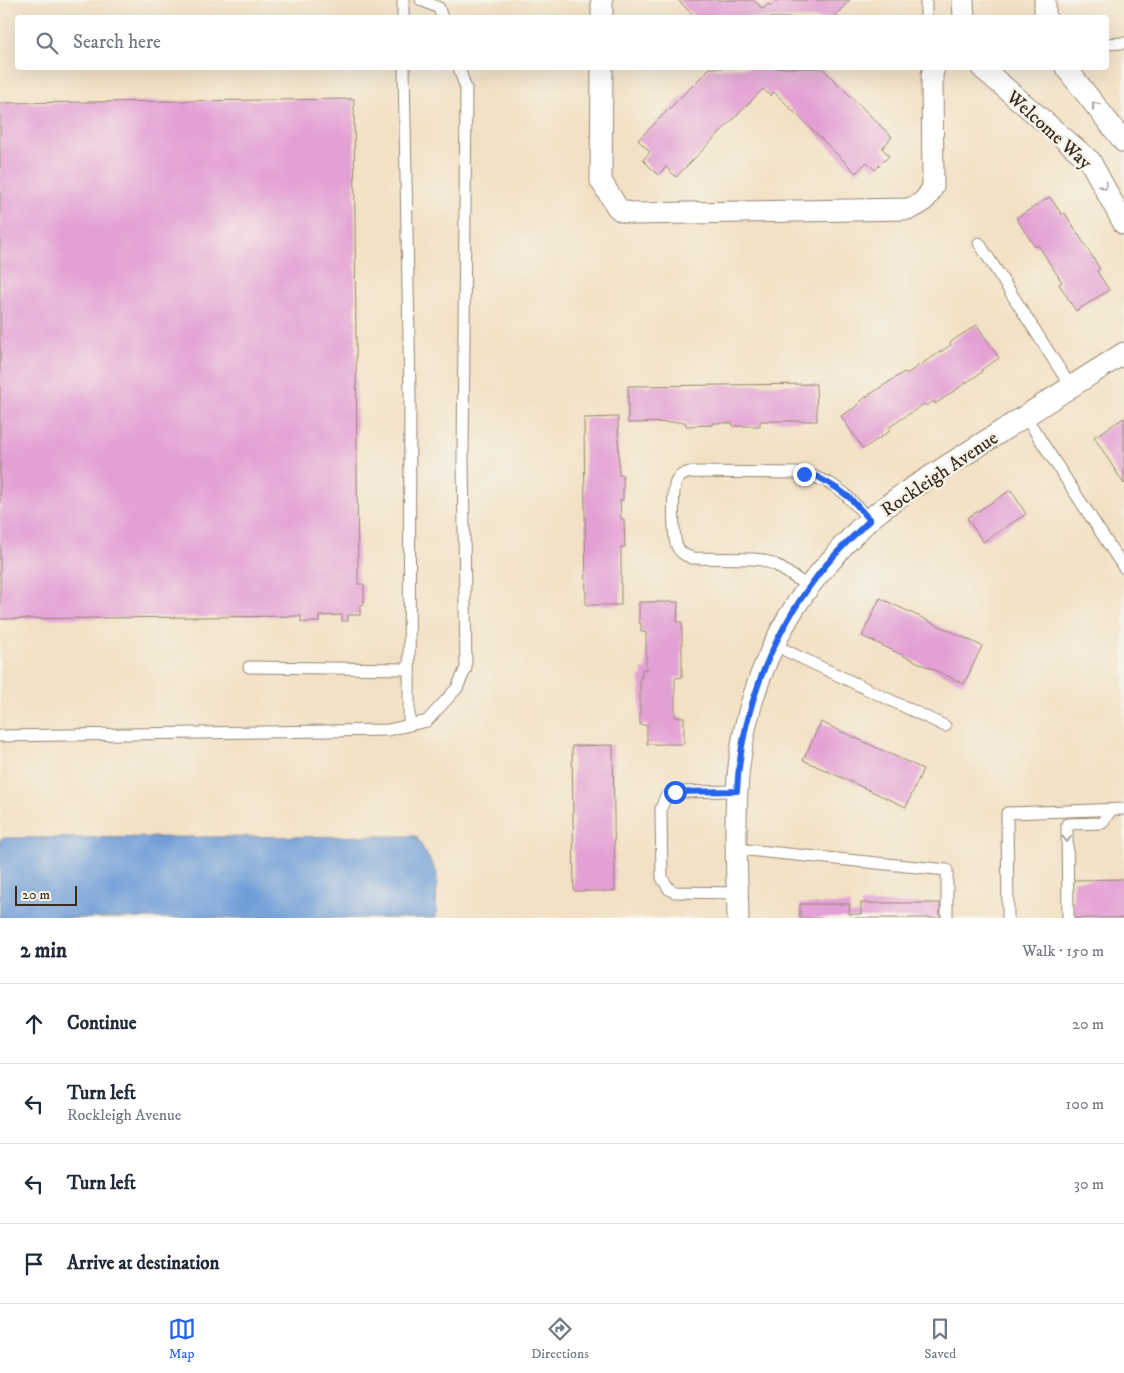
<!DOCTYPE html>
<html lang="en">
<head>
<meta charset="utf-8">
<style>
	:root { --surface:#fff; --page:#f2f2f3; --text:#1f2937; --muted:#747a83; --line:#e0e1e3; --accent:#2563eb }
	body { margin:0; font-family:"IM FELL DW Pica",serif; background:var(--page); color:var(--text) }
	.scale { position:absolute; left:15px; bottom:12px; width:62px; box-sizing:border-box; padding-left:5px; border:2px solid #3b2a1e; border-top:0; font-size:14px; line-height:18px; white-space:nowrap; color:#3b2a1e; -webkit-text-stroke:4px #f7f3e8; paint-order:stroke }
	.stop { position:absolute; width:15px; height:15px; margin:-11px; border:4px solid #2563eb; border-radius:50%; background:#fff }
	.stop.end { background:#2563eb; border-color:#fff; box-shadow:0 1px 5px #0008 }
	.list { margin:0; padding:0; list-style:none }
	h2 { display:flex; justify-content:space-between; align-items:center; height:65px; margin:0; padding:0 20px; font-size:21px }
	h2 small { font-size:16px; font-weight:400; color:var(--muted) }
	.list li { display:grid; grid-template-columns:32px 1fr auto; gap:15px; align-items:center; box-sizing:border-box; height:80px; padding:0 20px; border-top:1px solid var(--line) }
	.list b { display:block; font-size:19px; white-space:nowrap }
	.list p { margin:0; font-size:16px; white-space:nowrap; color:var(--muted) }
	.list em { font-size:16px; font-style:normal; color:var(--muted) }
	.icon { flex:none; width:28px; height:28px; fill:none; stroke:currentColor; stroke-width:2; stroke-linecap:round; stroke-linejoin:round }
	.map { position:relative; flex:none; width:1124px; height:918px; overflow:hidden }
	.search { position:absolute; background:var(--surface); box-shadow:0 5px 20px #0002; left:15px; right:15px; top:15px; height:55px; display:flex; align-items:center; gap:12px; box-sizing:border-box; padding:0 18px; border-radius:5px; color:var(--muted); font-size:19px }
	.sheet { height:385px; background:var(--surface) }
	nav { display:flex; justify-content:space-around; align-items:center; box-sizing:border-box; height:70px; border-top:1px solid var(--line); background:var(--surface); font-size:14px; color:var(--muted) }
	nav a { display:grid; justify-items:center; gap:2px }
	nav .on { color:var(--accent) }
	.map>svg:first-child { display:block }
</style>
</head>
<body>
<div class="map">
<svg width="1124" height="918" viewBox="0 0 1124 918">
	<rect width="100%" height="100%" fill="#f7f3e8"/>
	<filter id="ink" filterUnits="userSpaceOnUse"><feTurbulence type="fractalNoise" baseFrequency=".02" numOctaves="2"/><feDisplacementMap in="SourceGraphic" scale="10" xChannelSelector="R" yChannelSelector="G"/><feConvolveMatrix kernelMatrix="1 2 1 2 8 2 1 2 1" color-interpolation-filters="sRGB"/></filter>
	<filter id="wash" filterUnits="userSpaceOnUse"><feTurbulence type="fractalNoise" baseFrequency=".0096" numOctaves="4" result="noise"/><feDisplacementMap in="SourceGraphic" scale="20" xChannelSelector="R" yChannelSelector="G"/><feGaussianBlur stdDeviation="1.12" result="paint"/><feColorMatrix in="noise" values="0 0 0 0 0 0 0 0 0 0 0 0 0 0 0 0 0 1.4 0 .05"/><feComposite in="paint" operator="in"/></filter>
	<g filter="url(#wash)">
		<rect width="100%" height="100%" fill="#f2e1c5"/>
		<polygon fill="#709ed8" stroke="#56647b" points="416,836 437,873 436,918 0,918 0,840 2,838"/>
		<g id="blocks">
			<g fill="#e3a0d4">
				<polygon points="678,0 753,0 763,9 769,4 771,6 778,0 850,0 833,18 696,18"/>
				<polygon points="710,68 822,68 892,137 882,148 889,156 875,170 867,162 856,173 774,92 770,96 763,89 676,177 666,167 658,175 643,160 650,152 638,140"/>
				<polygon points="354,99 358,584 364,584 364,604 360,605 360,615 348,615 348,621 342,621 342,615 319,616 319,622 301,622 301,616 0,619 0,103"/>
				<polygon points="1050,197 1062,215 1065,213 1100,269 1097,271 1109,290 1076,311 1059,284 1062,282 1038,245 1035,247 1016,218"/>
				<polygon points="977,325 999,358 981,370 982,372 935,404 934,401 926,406 924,404 888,428 890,431 863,449 841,416 859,405 858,403 866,397 904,372 906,374 951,345 950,343 958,337"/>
				<polygon points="816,384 817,421 760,421 760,426 733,426 733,423 712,423 712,425 686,426 685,422 628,423 628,386"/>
				<polygon points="618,417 619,475 623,475 623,500 620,500 621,519 624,519 625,547 621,547 621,605 586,605 584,418"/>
				<polygon points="1124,418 1124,484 1094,437"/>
				<polygon points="1011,490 1026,514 983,542 967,518"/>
				<polygon points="880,598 982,646 964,684 862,636"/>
				<polygon points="639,602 678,602 677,622 682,622 682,677 675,678 675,717 684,717 684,744 647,744 647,725 640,725 640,677 642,677 642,669 646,670 646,632 641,632 641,623 639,623"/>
				<polygon points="821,722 923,769 906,807 803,760"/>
				<polygon points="613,745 615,891 574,891 572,746"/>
				<polygon points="1124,879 1124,918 1073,918 1073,880"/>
				<polygon points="861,903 940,903 940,918 800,918 800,904 850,904 849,914 861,914"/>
			</g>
		</g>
	</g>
	<g filter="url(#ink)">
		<use href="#blocks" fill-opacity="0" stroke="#968672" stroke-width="1"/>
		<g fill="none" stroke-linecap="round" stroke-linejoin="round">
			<defs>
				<g id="lane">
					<polyline points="403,0 403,18"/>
					<polyline points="421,0 439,8 442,18"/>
					<polyline points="926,0 926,18"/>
					<polyline points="1106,44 1124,43"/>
					<polyline points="404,68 410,395 409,725"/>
					<polyline points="979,243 1071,387"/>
					<polyline points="1025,416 1124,568"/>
					<path d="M809,587l-33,-22 -14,-5 -8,-1 -62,-1c-6,-2 -13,-6 -15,-12 -4,-8 -5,-56 -1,-64 3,-6 8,-9 15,-10l108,1 10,3h4l18,8 13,9 26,27"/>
					<polyline points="774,645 945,726"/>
					<polyline points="249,667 409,669"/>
					<polyline points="0,736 388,730 427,721 457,688 466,668 463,460 466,89 459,68"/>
					<polyline points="737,791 675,792 665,798 661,809 662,878 669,889 675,892 738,893"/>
					<polyline points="737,849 947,870 947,918"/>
					<polyline points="1008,918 1007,813 1124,809"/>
					<polyline points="1068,918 1067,824 1102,823 1111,810"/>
				</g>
				<g id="street">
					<polyline points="963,0 964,18"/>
					<polyline points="1045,0 1045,18"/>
					<polyline points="602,18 602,0"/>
					<path d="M602,68l-1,113 16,26 5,4 14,3 271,-5c13,-3 21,-10 26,-23l-1,-111 2,-7"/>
					<polyline points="982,68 1090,161 1124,224"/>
					<polyline points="1066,68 1124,142"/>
					<path d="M738,918c-1,-47 -4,-94 0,-141 6,-79 40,-161 95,-219 5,-6 9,-12 15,-17 10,-11 21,-22 33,-31 8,-6 17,-12 25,-18l218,-139"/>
				</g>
			</defs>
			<use href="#lane" stroke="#968672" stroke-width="13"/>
			<use href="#street" stroke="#968672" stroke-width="23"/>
			<use href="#lane" stroke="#fff" stroke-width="11"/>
			<use href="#street" stroke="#fff" stroke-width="21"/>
		</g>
		<defs><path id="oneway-chevron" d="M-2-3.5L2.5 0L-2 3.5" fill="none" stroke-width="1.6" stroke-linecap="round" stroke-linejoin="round" transform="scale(1.25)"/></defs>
		<g stroke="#a79f9a">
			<use href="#oneway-chevron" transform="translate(1095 105) rotate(-128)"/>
			<use href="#oneway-chevron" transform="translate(1104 186) rotate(62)"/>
			<use href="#oneway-chevron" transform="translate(1067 839) rotate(89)"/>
		</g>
	</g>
	<g fill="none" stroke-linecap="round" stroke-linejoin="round" filter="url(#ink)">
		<path stroke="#2563eb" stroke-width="6" d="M675,792l62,-1c4,-77 32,-151 78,-212 16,-22 35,-40 55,-59l-20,-22 -12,-9 -20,-12 -14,-3"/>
	</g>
	<g text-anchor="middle" stroke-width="5" stroke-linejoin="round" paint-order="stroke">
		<g font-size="19" fill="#3b2a1e" stroke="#f7f3e8">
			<text transform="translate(1050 129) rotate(42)" y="7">Welcome Way</text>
			<text transform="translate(939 473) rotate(-34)" y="7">Rockleigh Avenue</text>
		</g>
	</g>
</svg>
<div class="scale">20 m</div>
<div class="stop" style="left:675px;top:792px"></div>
<div class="stop end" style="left:804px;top:474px"></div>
<div class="search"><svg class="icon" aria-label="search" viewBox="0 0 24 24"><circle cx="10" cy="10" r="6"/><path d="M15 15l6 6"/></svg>Search here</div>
</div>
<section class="sheet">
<h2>2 min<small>Walk · 150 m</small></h2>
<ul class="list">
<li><svg class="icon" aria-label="ahead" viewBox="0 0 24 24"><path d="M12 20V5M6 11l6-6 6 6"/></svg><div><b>Continue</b></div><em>20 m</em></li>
<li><svg class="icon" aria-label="left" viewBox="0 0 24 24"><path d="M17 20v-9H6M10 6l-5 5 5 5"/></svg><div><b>Turn left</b><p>Rockleigh Avenue</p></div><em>100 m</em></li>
<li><svg class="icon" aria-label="left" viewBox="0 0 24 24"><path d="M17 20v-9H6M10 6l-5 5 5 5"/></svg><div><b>Turn left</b></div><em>30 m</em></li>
<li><svg class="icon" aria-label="arrive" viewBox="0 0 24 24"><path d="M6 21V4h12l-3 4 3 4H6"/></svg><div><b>Arrive at destination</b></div></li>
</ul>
</section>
<nav>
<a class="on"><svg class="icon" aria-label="map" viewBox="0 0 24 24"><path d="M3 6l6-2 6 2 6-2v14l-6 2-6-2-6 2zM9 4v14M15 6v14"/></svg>Map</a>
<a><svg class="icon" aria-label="directions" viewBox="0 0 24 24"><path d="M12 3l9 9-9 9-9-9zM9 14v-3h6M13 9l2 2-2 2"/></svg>Directions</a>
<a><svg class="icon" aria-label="saved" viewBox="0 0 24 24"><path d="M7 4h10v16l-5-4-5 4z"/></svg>Saved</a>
</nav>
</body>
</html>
